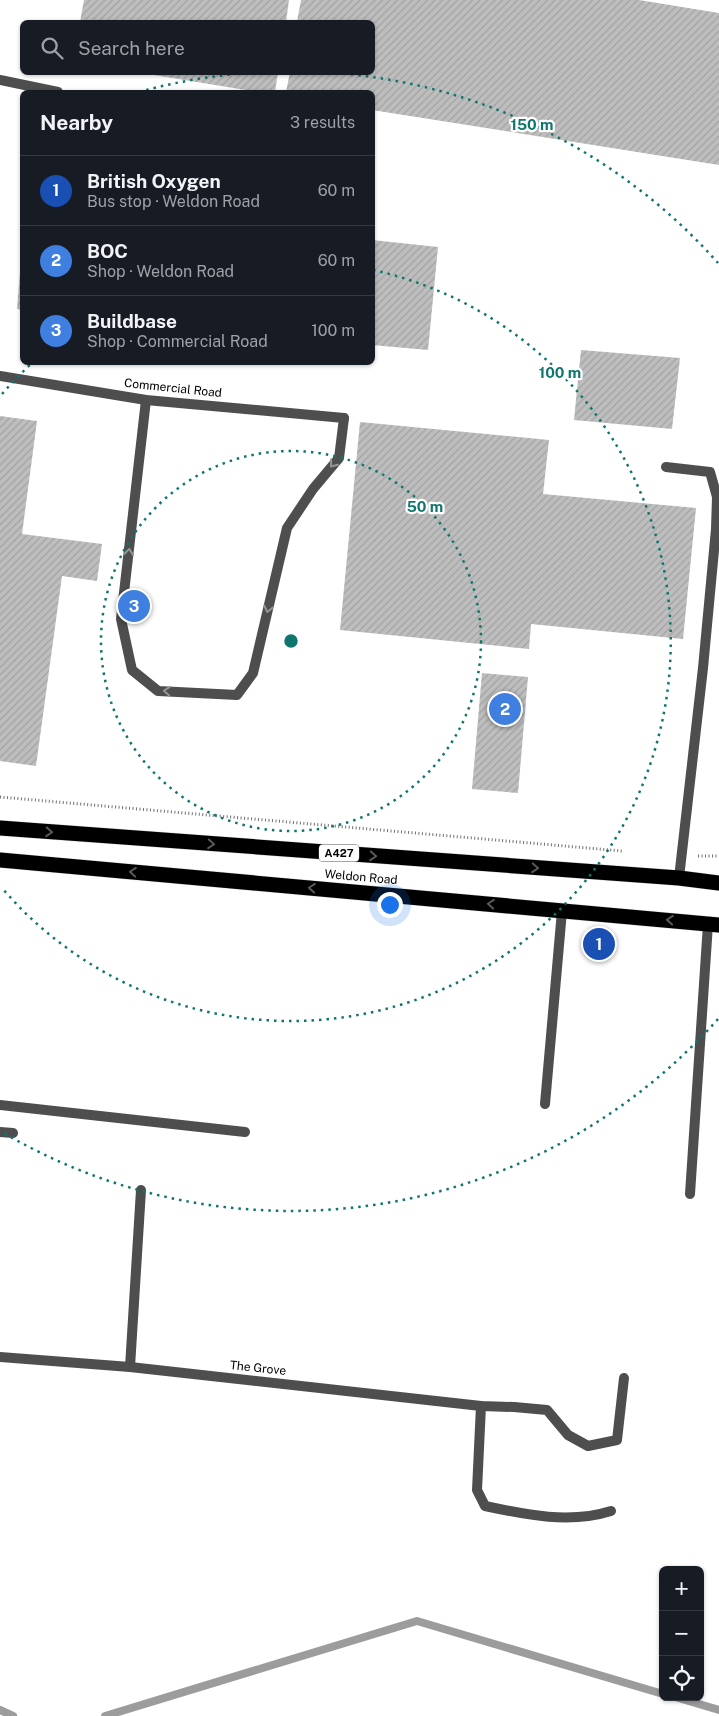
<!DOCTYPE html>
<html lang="en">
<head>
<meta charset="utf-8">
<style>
	:root { --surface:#171b24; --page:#242831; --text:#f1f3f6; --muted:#9ea1a6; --line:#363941; --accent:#8c9099 }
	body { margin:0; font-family:"Public Sans",sans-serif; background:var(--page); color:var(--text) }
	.controls { position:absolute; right:15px; bottom:15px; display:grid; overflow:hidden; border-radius:8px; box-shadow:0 1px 4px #0004 }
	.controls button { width:45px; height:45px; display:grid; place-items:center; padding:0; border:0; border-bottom:1px solid var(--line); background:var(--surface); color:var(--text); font:25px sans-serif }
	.you { position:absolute; left:389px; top:904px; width:18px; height:18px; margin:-12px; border:4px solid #fff; border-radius:50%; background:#1a73e8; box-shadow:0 0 0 8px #1a73e833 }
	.badge { display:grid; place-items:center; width:32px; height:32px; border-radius:50%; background:var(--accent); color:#fff; font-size:16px; font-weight:700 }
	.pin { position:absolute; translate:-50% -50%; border:2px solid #fff; box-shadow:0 1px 5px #0006 }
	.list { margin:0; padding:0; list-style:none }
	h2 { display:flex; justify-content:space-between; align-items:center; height:65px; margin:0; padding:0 20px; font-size:21px }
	h2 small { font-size:16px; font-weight:400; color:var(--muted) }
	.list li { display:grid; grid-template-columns:32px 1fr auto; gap:15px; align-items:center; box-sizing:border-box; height:70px; padding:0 20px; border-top:1px solid var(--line) }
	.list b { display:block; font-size:19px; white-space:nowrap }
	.list p { margin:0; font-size:16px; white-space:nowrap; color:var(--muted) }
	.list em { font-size:16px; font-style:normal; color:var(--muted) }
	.icon { flex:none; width:28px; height:28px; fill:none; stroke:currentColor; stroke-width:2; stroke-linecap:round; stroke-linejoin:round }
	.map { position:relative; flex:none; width:719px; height:1716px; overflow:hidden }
	.search { position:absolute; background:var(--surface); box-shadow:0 1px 4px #0004; left:20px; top:20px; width:355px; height:55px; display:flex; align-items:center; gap:12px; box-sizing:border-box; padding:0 18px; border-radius:8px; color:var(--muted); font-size:19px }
	.panel { position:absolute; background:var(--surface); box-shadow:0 1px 4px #0004; left:20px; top:90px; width:355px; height:275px; border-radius:8px }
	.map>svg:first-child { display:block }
</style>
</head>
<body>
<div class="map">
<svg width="719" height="1716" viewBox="0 0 719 1716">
	<defs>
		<pattern id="building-hatch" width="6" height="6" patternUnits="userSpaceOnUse" patternTransform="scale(1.25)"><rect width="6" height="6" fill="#bebebe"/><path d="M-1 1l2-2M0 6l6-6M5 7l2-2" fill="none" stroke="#a2a2a2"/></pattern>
	</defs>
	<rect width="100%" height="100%" fill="#fff"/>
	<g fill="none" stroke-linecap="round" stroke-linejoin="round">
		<g stroke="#9c9c9c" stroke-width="8">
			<polyline points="675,1697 719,1710"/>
			<polyline points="0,1710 13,1716"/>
			<polyline points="105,1716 417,1621 663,1694"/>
		</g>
	</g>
	<g fill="url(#building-hatch)">
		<polygon points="84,0 289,0 286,22 80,22"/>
		<polygon points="301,0 639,0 719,13 719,165 372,110 372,92 286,92 290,72 372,72 372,22 297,22"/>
		<polygon points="136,72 278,72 275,92 257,92"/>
		<polygon points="372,240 438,247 428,350 372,345"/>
		<polygon points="21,261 22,261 22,310 17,309"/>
		<polygon points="581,350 680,358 672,429 574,420"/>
		<polygon points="0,416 37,421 22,534 102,544 97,581 62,576 36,766 0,761"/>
		<polygon points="360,422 549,440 543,494 696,508 683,639 531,624 529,649 340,630"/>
		<polygon points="482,673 528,677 518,793 472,789"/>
	</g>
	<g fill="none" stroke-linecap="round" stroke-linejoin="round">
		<defs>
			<g id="highway">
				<polyline points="0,828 679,878 719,883"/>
				<polyline points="0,860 719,925"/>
			</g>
		</defs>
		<use href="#highway" stroke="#dbdbdb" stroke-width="16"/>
		<g stroke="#707070" stroke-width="3" stroke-dasharray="1 2.5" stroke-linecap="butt">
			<polyline points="0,797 622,851"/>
			<polyline points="698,856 719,856"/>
		</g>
		<g stroke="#4e4e4e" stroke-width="10">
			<polyline points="0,80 58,92"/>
			<polyline points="146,400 121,619 132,670 158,691 237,695 253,673 287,528 313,489 339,458 344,418"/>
			<polyline points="666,467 710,472 717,497 716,529 703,668 679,878"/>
			<polyline points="545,1104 562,911"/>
			<polyline points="0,1105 245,1132"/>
			<polyline points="0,1132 13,1133"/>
			<polyline points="690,1194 708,924"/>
			<polyline points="130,1367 141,1190"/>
			<path d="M481,1406l-4,84 8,16c42,9 85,18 126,5"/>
			<polyline points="514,1407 547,1410 568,1435 588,1446 617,1440 624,1378"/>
		</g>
		<g stroke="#4e4e4e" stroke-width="10">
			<polyline points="0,376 146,400 344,418"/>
			<polyline points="0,1357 130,1367 481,1406 514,1407"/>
		</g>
		<use href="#highway" stroke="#000" stroke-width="15"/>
	</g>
	<defs><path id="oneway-chevron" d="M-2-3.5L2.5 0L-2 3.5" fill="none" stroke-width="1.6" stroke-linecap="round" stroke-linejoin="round" transform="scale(1.25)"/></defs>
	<g stroke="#959595">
		<use href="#oneway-chevron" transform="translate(333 464) rotate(129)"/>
		<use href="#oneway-chevron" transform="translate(129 552) rotate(-83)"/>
		<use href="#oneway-chevron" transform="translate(268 609) rotate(103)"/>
		<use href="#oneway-chevron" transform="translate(167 691) rotate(-176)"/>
	</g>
	<g stroke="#595959">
		<use href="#oneway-chevron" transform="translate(49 832) rotate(4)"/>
		<use href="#oneway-chevron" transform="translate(211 844) rotate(4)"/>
		<use href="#oneway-chevron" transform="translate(373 856) rotate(4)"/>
		<use href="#oneway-chevron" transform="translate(535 868) rotate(4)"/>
		<use href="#oneway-chevron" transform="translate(133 872) rotate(-175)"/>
		<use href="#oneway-chevron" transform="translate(312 888) rotate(-175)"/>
		<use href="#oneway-chevron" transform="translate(491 904) rotate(-175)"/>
		<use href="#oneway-chevron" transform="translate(670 920) rotate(-175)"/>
	</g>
	<g fill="none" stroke="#0f766e" stroke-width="2.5" stroke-dasharray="2.5 5">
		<circle cx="291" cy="641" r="190"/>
		<path d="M2 394A380 380 0 0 1 32 363M373 270A380 380 0 1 1 2 888"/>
		<path d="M718 1019A570 570 0 0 1 2 1132M139 92A570 570 0 0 1 246 73M336 73A570 570 0 0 1 718 263"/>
	</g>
	<g text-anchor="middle" stroke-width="4.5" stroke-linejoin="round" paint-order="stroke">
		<rect fill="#fff" stroke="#4c4c4c" stroke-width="1" x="319" y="844.5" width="40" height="17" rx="4"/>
		<g font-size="11" font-weight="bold" fill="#000">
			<text x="339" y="857">A427</text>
		</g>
		<g font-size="12" fill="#000" stroke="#fff">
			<text transform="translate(173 388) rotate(6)" y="4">Commercial Road</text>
			<text transform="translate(361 877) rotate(5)" y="4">Weldon Road</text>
			<text transform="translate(258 1368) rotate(6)" y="4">The Grove</text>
		</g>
	</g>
	<circle cx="291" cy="641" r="8" fill="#0f766e" stroke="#fff" stroke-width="2.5"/>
	<g font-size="15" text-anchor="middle" font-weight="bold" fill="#0f766e" stroke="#fff" stroke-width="4.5" stroke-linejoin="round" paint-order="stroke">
		<text x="532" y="130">150 m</text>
		<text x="560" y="378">100 m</text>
		<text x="425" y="512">50 m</text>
	</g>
</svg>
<div class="controls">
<button>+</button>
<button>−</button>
<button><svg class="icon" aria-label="locate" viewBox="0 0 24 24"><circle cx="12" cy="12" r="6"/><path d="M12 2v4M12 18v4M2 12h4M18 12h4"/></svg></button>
</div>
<div class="you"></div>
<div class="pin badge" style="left:599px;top:944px;background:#1a4fb4">1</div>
<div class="pin badge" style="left:505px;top:709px;background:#3f7fe0">2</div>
<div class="pin badge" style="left:134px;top:606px;background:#3f7fe0">3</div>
<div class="search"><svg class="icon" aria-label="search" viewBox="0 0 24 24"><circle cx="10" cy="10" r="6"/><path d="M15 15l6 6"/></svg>Search here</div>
<section class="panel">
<h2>Nearby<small>3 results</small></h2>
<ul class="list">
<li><span class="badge" style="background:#1a4fb4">1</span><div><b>British Oxygen</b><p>Bus stop · Weldon Road</p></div><em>60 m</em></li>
<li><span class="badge" style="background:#3f7fe0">2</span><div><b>BOC</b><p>Shop · Weldon Road</p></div><em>60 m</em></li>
<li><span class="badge" style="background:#3f7fe0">3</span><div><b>Buildbase</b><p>Shop · Commercial Road</p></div><em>100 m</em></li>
</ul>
</section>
</div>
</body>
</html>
